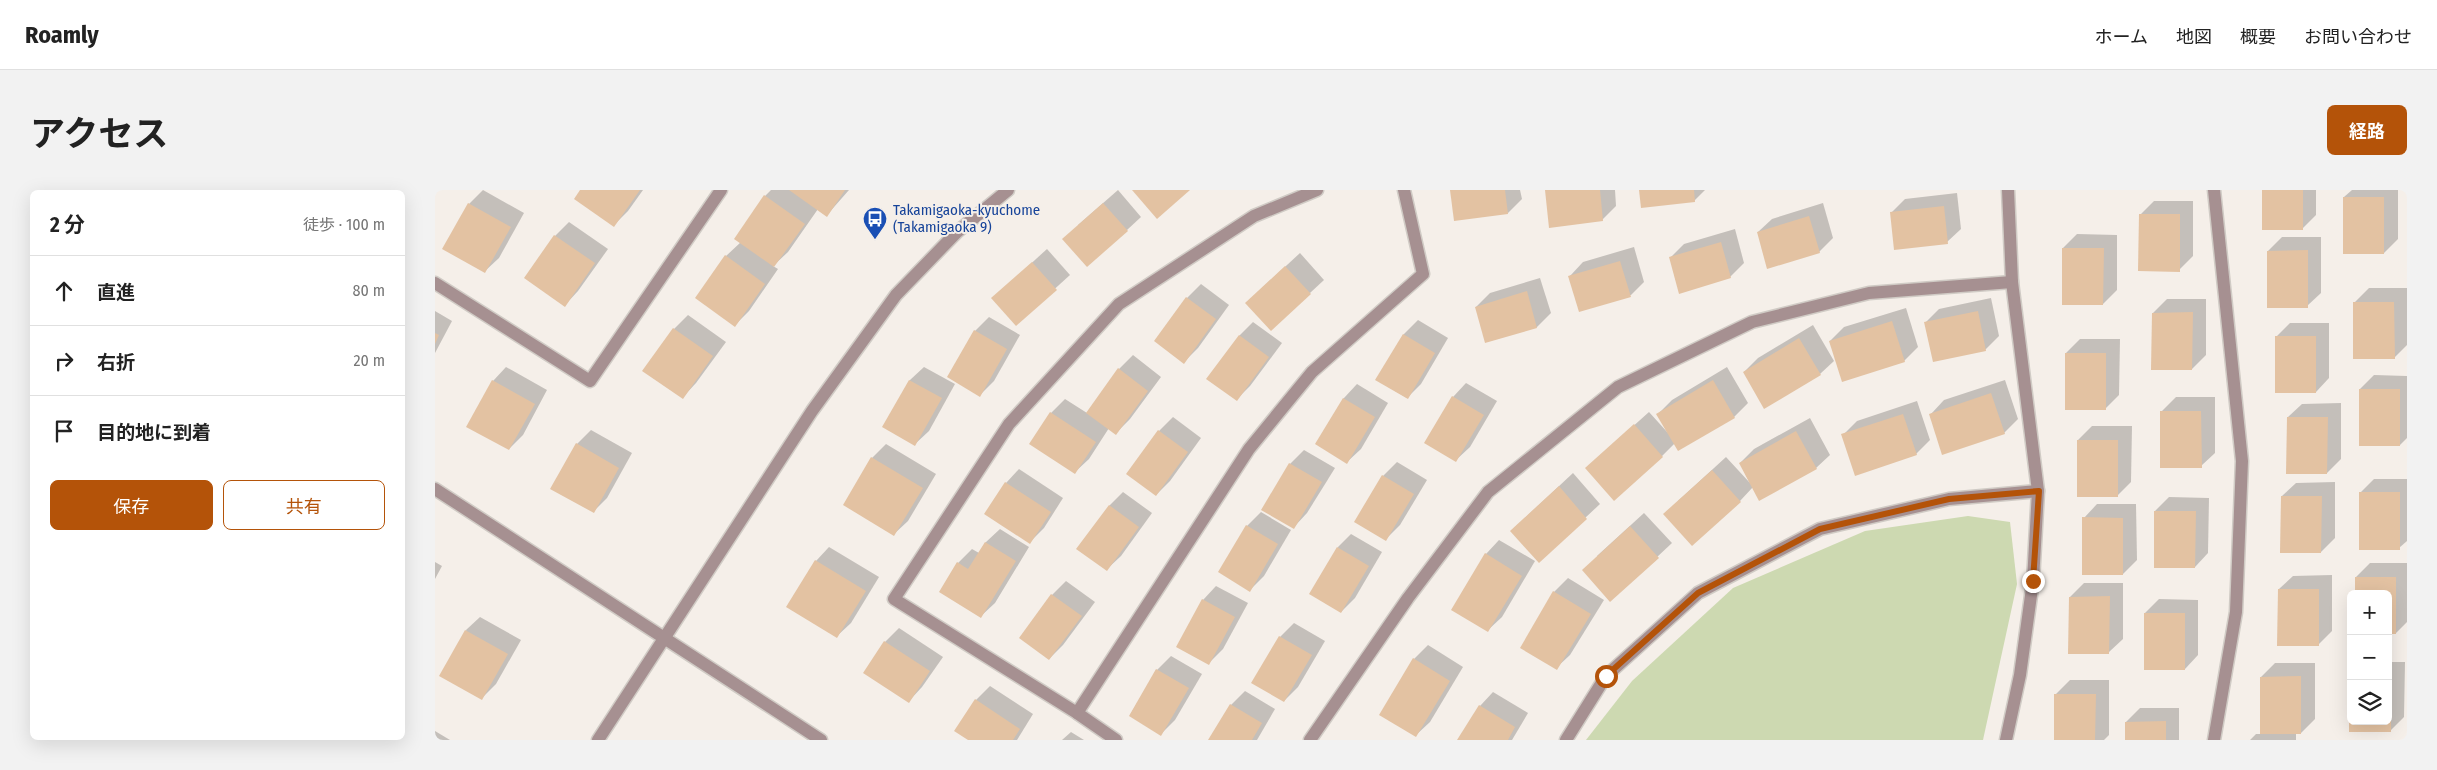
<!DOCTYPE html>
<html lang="ja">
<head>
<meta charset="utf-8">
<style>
	:root { --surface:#fff; --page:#f2f2f2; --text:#222; --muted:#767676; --line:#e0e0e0; --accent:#b45309 }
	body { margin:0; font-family:"Fira Sans Condensed","Noto Sans JP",sans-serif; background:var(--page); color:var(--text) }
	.controls { position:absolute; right:15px; bottom:15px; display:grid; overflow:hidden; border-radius:8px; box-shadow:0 5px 20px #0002 }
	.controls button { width:45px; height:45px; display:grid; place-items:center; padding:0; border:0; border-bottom:1px solid var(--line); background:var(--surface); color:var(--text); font:25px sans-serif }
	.stop { position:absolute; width:15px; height:15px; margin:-11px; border:4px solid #b45309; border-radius:50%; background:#fff }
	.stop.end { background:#b45309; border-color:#fff; box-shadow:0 1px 5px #0008 }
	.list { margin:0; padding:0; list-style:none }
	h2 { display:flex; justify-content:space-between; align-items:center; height:65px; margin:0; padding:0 20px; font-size:21px }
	h2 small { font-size:16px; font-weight:400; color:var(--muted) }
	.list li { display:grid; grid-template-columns:32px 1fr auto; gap:15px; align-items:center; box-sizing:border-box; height:70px; padding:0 20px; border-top:1px solid var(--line) }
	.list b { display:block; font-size:19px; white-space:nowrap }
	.list em { font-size:16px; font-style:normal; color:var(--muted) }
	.actions { display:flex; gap:10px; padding:15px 20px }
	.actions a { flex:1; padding:11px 0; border:1px solid var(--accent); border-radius:8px; text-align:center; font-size:18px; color:var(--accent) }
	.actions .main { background:var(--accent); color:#fff }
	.icon { flex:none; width:28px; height:28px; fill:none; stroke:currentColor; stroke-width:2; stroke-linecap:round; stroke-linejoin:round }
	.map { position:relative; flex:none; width:1972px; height:550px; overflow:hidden; border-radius:8px }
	header { display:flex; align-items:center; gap:30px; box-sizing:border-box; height:70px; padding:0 25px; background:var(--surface); border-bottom:1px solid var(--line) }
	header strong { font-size:24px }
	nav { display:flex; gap:28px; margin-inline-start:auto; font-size:18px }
	.intro { display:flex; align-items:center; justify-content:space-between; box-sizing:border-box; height:120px; padding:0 30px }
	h1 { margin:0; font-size:35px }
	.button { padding:12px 22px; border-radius:8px; background:var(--accent); color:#fff; font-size:18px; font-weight:700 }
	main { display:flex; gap:30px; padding:0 30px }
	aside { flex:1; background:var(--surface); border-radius:8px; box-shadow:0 5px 20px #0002 }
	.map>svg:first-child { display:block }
</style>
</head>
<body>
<header>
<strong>Roamly</strong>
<nav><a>ホーム</a><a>地図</a><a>概要</a><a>お問い合わせ</a></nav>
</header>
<div class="intro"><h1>アクセス</h1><a class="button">経路</a></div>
<main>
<aside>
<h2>2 分<small>徒歩 · 100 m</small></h2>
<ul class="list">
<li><svg class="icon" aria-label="ahead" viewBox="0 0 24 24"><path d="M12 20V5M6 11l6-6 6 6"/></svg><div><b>直進</b></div><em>80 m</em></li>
<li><svg class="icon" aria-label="right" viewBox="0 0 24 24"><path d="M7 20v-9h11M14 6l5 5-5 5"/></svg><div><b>右折</b></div><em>20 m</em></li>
<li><svg class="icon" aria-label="arrive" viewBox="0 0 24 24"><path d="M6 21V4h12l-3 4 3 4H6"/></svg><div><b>目的地に到着</b></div></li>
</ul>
<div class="actions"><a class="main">保存</a><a>共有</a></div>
</aside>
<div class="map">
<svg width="1972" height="550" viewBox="0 0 1972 550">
	<rect width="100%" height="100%" fill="#f5efe9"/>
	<polygon fill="#cdd9b1" points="1533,326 1575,332 1582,394 1548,550 1151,550 1197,491 1298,398 1430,341"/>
	<g fill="#0003">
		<polygon points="48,0 89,23 64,68 50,81 34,14"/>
		<polygon points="147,0 208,0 193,21 179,35"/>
		<polygon points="336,0 414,0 392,25 383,19 353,62 338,76 343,79 314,121 300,135 291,66 306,52 330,6"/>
		<polygon points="683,0 706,27 692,40 643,35"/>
		<polygon points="1017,0 1085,0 1087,9 1073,23"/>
		<polygon points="1111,0 1180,0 1181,16 1167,30"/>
		<polygon points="1205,0 1270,0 1259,11"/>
		<polygon points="1828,0 1881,0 1881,25 1867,39"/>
		<polygon points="1917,0 1963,0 1963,49 1949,63 1909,7"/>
		<polygon points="1522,3 1526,39 1512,52 1456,23 1470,9"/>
		<polygon points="1719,11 1758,11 1758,66 1744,80 1705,25"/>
		<polygon points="1388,13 1398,48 1384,62 1323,42 1337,29"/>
		<polygon points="134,32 173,59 143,101 130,115 91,88 120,46"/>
		<polygon points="1300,39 1309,73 1295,87 1235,68 1249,54"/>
		<polygon points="1642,44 1682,45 1682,100 1668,114 1628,58"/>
		<polygon points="1847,47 1886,47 1886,103 1872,116 1833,61"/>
		<polygon points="1199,57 1209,92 1196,105 1145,121 1135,86 1148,72"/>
		<polygon points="612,59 635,85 581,134 558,108"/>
		<polygon points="865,63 889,90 875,103 826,99"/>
		<polygon points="1105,88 1116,123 1102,137 1051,152 1041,117 1055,103"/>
		<polygon points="766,94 794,115 763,158 749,172 752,108"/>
		<polygon points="1934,98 1972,98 1972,155 1959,168 1920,112"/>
		<polygon points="1556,108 1564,146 1550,160 1490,133 1504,119"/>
		<polygon points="1732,109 1771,109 1771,165 1757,179 1718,123"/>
		<polygon points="1471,118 1483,157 1469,171 1395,151 1409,137"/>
		<polygon points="0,121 17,131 0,163"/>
		<polygon points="253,125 291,152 261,193 248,207 209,181 239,139"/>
		<polygon points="554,127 585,145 559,191 545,205 540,141"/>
		<polygon points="983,130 1013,148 986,194 972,208 942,190 969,144"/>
		<polygon points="818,132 847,153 815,196 802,209 773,189 805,145"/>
		<polygon points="1855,133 1894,133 1894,188 1881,202 1841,147"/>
		<polygon points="1378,135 1399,171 1385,184 1309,182 1323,168"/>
		<polygon points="1645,149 1685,149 1684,205 1670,219 1631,163"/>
		<polygon points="698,165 726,187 695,229 681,243 674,238 654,269 640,282 616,223 630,209 652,223 684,179"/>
		<polygon points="71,177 112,200 88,245 74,259 58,191"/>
		<polygon points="489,177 520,194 494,241 480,254 449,236 475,190"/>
		<polygon points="1292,177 1313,213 1299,227 1244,259 1240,253 1227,266 1166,265 1214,222 1233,243 1223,224 1237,210"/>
		<polygon points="1939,185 1972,186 1972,248 1965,255 1925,199"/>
		<polygon points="1570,190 1583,229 1569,243 1496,224 1509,210"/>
		<polygon points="1031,193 1062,211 1035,257 1021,270 1018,207"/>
		<polygon points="922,194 953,213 926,259 912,272 881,254 909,208"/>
		<polygon points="1741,207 1780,207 1780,263 1766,276 1727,221"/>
		<polygon points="1482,211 1495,250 1481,264 1408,245 1422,231"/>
		<polygon points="1906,213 1906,269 1892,283 1853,227 1867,214"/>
		<polygon points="738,227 766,248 735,291 721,305 693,283 724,241"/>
		<polygon points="1375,228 1395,265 1381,278 1318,297 1305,311 1243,311 1291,267 1315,293 1305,273 1319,259"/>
		<polygon points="1657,236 1697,236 1696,292 1682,306 1643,250"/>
		<polygon points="156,240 197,263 172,308 158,322 142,254"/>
		<polygon points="451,254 501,284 473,331 459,344 437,268"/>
		<polygon points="869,260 900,278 872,323 859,337 855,274"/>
		<polygon points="962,272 992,290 965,335 951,349 948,286"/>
		<polygon points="584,279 628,308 609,338 595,352 571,293"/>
		<polygon points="1138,283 1165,314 1104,371 1076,341"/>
		<polygon points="1939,289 1972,289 1972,351 1964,358 1925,303"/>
		<polygon points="1900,292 1900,348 1886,362 1847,306 1861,293"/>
		<polygon points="688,302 717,323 686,366 672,379 643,358 675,315"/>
		<polygon points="1734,307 1774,308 1773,363 1760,377 1720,321"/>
		<polygon points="1662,314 1701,314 1702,370 1688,384 1649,328"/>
		<polygon points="826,322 856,340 829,386 815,400 812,336"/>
		<polygon points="1209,323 1237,353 1175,411 1162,366"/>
		<polygon points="565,339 594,357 560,413 546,426 506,401 523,373 537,359 544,363 551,352"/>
		<polygon points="916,344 947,362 920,408 906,422 903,357"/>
		<polygon points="1064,350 1100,371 1067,427 1053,440 1051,364"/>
		<polygon points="394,357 444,387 416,433 402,446 381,371"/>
		<polygon points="0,372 7,376 0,389"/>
		<polygon points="1935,373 1972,373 1972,432 1961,443 1953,404 1921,387"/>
		<polygon points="1897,385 1897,441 1883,455 1844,399 1858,386"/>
		<polygon points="1133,388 1169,410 1135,465 1121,478 1119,402"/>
		<polygon points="631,391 660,412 628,455 614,469 586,447 617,405"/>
		<polygon points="1649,393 1688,393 1688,449 1674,462 1635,407"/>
		<polygon points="781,396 813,413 788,459 774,473 768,410"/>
		<polygon points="1724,409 1763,410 1763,465 1750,479 1710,423"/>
		<polygon points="45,427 86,450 61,494 47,508 31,440"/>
		<polygon points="859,433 890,451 863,497 849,511 845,447"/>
		<polygon points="464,438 508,467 487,497 474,511 450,452"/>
		<polygon points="993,455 1028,477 995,532 981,545 979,469"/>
		<polygon points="736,466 767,484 740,530 726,544 695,525 722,480"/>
		<polygon points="1953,472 1970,472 1969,527 1955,541 1916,541 1916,520 1916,531 1953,531"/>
		<polygon points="1840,473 1880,473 1880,529 1866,543 1861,543 1861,550 1815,550 1821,544 1826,544 1826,487"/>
		<polygon points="1635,490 1674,490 1674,545 1669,550 1620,550 1621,504"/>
		<polygon points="555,496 598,524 582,550 535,550 541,510"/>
		<polygon points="810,501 840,519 822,550 775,550 796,515"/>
		<polygon points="1058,502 1093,523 1077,550 1024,550 1045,516"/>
		<polygon points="1705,518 1744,518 1744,550 1691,550 1691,532"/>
		<polygon points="0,541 15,550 0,550"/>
		<polygon points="636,542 649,550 627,550"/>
	</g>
	<g fill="#e3c2a2">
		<polygon points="145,0 205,0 179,37 139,9"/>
		<polygon points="354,0 410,0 392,27"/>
		<polygon points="697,0 755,0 722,29"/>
		<polygon points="1015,0 1070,0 1073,24 1019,31"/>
		<polygon points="1110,0 1165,0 1168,31 1114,38"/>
		<polygon points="1204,0 1259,0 1260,12 1206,18"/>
		<rect x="1827" y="0" width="41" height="40"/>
		<polygon points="329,5 370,34 339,77 299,49"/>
		<rect x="1908" y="7" width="41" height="57"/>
		<polygon points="33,13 76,37 50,83 7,59"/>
		<polygon points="668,13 693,41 652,77 627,49"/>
		<polygon points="1509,16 1513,54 1459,60 1455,22"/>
		<polygon points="1704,24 1745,24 1745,82 1703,81"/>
		<polygon points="1374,26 1385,63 1332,79 1322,42"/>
		<polygon points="119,45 160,73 130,117 89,88"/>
		<polygon points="1286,52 1296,88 1244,104 1234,67"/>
		<polygon points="1627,58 1669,58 1668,115 1627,115"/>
		<polygon points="1873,60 1873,118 1832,118 1832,61"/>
		<polygon points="290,65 330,94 300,137 260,108"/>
		<polygon points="1185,71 1196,107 1144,122 1133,86"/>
		<polygon points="597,72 622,100 581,136 556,108"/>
		<polygon points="850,76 876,104 836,141 810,113"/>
		<polygon points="1092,101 1102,138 1050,153 1040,117"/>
		<polygon points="751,107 781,129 749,174 719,151"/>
		<polygon points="1918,112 1959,112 1960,169 1918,169"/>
		<polygon points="1543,121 1551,161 1498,172 1489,132"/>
		<polygon points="1758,122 1757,180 1716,180 1717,123"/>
		<polygon points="1457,131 1470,172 1407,192 1394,151"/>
		<polygon points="238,138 278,166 248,209 207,181"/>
		<polygon points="539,140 572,159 545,207 512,187"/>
		<polygon points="0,143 4,145 0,154"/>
		<polygon points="968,144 1000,163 973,209 940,190"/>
		<polygon points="804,145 834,167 802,211 771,189"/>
		<rect x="1840" y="146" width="41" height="57"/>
		<polygon points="1364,148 1386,185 1329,219 1308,182"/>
		<rect x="1630" y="163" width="41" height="57"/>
		<polygon points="683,178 713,201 681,245 651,223"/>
		<polygon points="57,190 100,214 74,260 31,237"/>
		<polygon points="474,190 507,208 480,256 447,237"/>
		<polygon points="1278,190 1300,228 1243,261 1221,224"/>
		<rect x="1924" y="199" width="41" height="57"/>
		<polygon points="1556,203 1570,244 1507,265 1494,224"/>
		<polygon points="1017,206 1049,225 1021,272 989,253"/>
		<polygon points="908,208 940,227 912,274 880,254"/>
		<polygon points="1725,221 1766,221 1767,278 1725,278"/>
		<polygon points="615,222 661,252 640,284 594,254"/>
		<polygon points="1468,224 1482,265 1420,286 1406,244"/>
		<polygon points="1852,227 1893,227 1892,284 1851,284"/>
		<polygon points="1199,234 1228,267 1179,311 1150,278"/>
		<polygon points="723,240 753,262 721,306 691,284"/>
		<polygon points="1361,241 1382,279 1324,311 1304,273"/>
		<rect x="1642" y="250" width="41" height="57"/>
		<polygon points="141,253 184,278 159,323 115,299"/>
		<polygon points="436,267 488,298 459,346 408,315"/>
		<polygon points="854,273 887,292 859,339 826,320"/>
		<polygon points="1277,280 1306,312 1257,356 1228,324"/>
		<polygon points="947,285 979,304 951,351 919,332"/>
		<polygon points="570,292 616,322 595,354 549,324"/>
		<polygon points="1124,296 1152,329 1104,373 1075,341"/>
		<rect x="1924" y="302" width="41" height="58"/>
		<polygon points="1846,306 1887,306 1886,363 1845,363"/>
		<polygon points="674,315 704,337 672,381 641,359"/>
		<polygon points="1719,321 1761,321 1760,378 1719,378"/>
		<polygon points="1647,327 1688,328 1688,385 1647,385"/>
		<polygon points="811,335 843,354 815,402 783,382"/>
		<polygon points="1195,336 1224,368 1175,412 1147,380"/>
		<polygon points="550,352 581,371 546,428 504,402 522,372 533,379"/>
		<polygon points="902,357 934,376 906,423 874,404"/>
		<polygon points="1050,363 1087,386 1053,442 1016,420"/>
		<polygon points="380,370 431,401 402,448 351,417"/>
		<polygon points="1920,387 1961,387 1961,444 1953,444 1953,404 1920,404"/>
		<polygon points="1843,399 1884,399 1884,456 1842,456"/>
		<polygon points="1118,401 1156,424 1122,480 1085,458"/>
		<polygon points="616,404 647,426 614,470 584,448"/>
		<polygon points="1675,406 1674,464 1633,464 1634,407"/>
		<polygon points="767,409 800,427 774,475 741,457"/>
		<rect x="1709" y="423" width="41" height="57"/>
		<polygon points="30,440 73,464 47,510 4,486"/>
		<polygon points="844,446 877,465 849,512 816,493"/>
		<polygon points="449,451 495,481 474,513 428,483"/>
		<polygon points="978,468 1015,491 981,547 944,525"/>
		<polygon points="721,479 754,498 726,546 694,526"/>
		<polygon points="1953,485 1956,485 1956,542 1914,542 1914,531 1953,531"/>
		<polygon points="1866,486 1866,544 1825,544 1825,487"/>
		<polygon points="1619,504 1661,504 1660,550 1619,550"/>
		<polygon points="540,509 585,539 578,550 533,550 519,541"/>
		<polygon points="795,514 827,533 817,550 773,550"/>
		<polygon points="1044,515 1080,537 1073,550 1022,550"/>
		<polygon points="1731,531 1731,550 1690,550 1690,532"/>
	</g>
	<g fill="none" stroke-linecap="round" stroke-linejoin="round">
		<defs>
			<g id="minor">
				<polyline points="1779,0 1807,271 1801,422 1779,550"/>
				<polyline points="0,93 155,191 286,0"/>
				<polyline points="0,299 386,550"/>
				<polyline points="642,523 814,259 877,182 988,84 969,0"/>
				<polyline points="163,550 377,221 461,105 522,42 573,0"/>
				<polyline points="681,550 642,523 459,409 574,234 684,114 819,26 882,0"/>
				<polyline points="875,550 973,408 1053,302 1183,197 1317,132 1434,103 1577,92"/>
				<polyline points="1131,550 1171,486 1263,403 1385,339 1514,309 1603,301"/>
				<polyline points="1571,550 1585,485 1598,391 1603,301 1577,92 1573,0"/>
			</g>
		</defs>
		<use href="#minor" stroke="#d0cbc5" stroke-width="15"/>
		<use href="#minor" stroke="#a69091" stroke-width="12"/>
	</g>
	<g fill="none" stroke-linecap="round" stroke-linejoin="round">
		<polyline stroke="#b45309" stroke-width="6" points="1171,486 1263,403 1385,339 1514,309 1604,301 1598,391"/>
	</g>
	<defs>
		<symbol id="bus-pin" viewBox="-11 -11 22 30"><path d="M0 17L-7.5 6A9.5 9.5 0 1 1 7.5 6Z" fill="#1a4fb4" stroke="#f5efe9"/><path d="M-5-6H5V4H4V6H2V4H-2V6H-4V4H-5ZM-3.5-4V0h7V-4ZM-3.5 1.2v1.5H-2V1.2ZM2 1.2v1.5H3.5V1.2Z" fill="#fff"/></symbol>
	</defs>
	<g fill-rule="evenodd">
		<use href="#bus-pin" x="426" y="15" width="28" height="38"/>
	</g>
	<g text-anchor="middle" stroke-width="4" stroke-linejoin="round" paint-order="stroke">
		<g font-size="15" fill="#164399" stroke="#f5efe9" text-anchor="start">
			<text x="458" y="25">Takamigaoka-kyuchome<tspan x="458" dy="17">(Takamigaoka 9)</tspan></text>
		</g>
	</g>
</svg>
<div class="controls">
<button>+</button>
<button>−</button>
<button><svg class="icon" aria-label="layers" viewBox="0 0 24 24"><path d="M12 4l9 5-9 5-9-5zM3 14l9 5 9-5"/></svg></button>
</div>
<div class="stop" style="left:1171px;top:486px"></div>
<div class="stop end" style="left:1598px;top:391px"></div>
</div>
</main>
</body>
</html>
